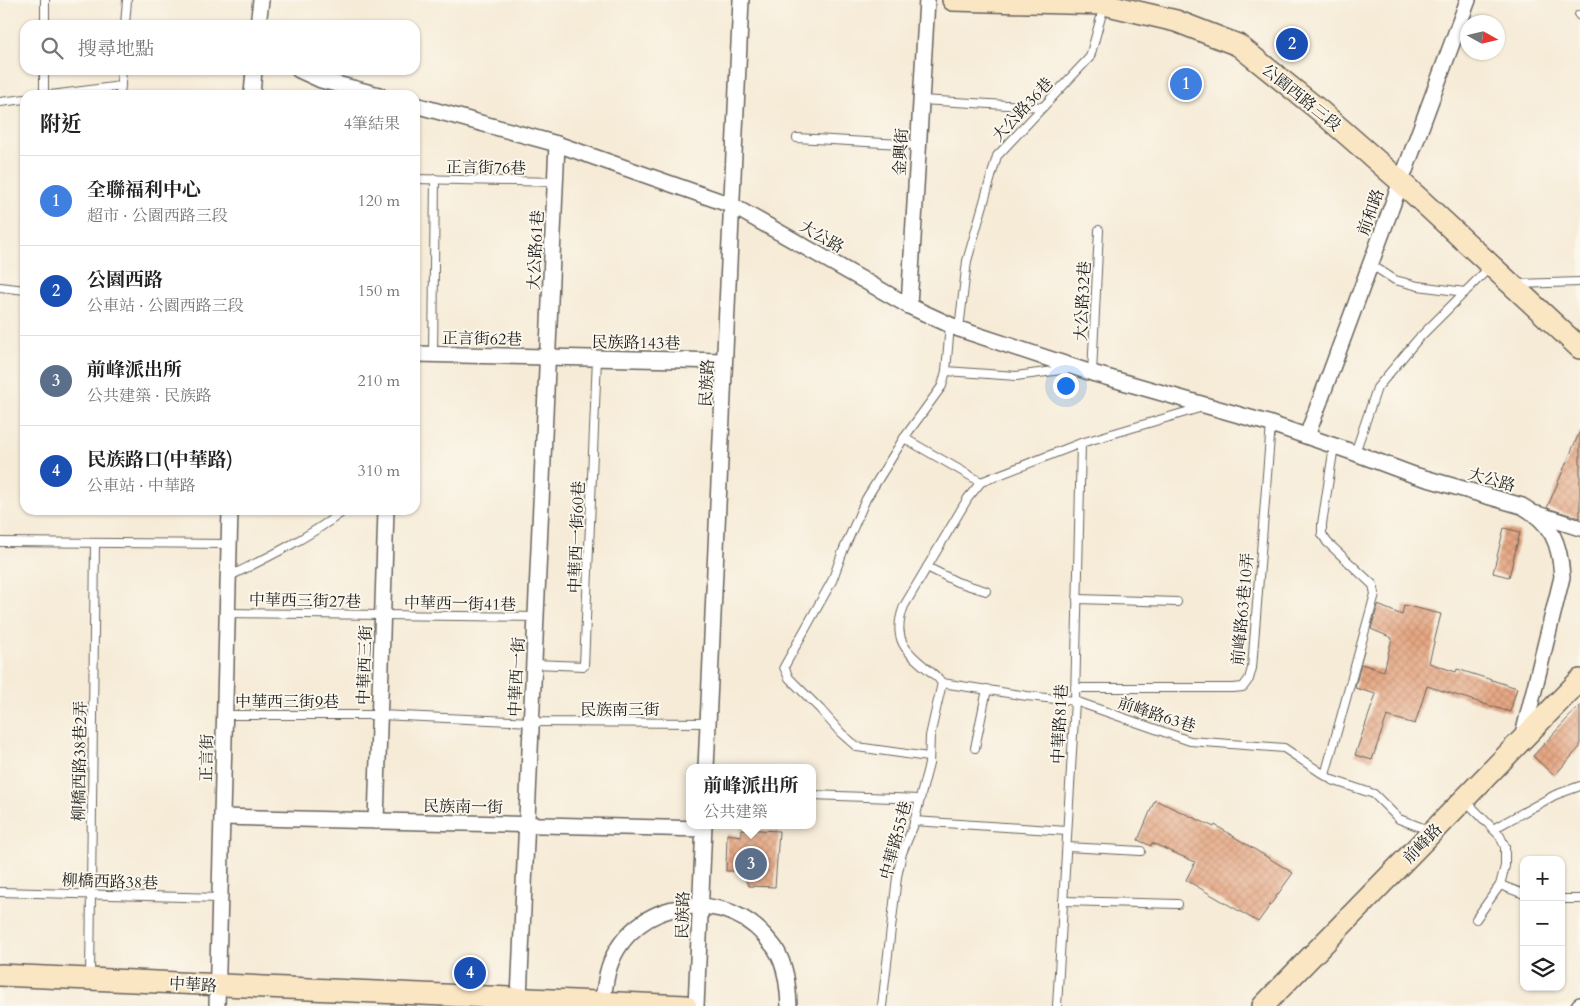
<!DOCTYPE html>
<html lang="zh-TW">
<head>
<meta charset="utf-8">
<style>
	:root { --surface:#fff; --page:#f2f2f2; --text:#222; --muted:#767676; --line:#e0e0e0; --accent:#7c3aed }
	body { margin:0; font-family:Cardo,"Noto Serif TC",serif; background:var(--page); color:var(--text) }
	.controls { position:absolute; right:15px; bottom:15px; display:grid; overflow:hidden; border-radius:10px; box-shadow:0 1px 4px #0004 }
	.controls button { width:45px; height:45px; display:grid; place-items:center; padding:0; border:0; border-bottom:1px solid var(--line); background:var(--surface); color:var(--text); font:25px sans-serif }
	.compass { position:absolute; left:1460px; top:15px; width:45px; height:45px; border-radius:50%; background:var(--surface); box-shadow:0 1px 4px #0004; rotate:98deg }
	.you { position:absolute; left:1065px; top:385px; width:18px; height:18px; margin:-12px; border:4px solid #fff; border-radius:50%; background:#1a73e8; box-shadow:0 0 0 8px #1a73e833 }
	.badge { display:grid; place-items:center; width:32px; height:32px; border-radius:50%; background:var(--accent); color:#fff; font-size:16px; font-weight:700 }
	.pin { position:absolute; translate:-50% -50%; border:2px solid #fff; box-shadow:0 1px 5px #0006 }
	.popup { position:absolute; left:686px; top:764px; width:130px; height:65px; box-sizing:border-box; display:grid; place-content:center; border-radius:10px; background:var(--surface); filter:drop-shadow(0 1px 4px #0005); font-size:16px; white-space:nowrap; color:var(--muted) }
	.popup b { font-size:19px; color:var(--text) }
	.popup::after { content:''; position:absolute; left:50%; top:100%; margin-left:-10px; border:10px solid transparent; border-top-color:var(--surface) }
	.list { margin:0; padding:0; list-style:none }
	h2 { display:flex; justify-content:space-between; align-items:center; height:65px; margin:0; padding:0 20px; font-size:21px }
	h2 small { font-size:16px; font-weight:400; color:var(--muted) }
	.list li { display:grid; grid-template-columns:32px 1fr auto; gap:15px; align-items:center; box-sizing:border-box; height:90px; padding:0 20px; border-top:1px solid var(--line) }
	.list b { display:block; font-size:19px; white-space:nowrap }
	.list p { margin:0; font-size:16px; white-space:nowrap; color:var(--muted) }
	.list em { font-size:16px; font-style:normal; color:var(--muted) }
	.icon { flex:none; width:28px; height:28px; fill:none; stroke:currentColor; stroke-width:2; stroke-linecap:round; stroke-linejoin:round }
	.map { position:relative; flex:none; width:1580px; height:1006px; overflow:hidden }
	.search { position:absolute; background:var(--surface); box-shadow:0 1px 4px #0004; left:20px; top:20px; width:400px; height:55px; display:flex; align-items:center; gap:12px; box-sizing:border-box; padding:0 18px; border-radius:15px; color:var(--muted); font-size:19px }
	.panel { position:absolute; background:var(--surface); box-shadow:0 1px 4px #0004; left:20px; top:90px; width:400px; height:425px; border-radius:15px }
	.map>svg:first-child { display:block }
</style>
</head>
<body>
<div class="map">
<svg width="1580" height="1006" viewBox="0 0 1580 1006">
	<defs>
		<pattern id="building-cross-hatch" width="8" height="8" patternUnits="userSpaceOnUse" patternTransform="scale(1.25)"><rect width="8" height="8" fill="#e5a784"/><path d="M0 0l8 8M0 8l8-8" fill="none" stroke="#c48f71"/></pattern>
	</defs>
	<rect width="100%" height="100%" fill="#fbf7ec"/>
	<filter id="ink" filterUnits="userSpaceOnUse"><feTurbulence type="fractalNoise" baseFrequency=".02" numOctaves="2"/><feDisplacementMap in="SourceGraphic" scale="10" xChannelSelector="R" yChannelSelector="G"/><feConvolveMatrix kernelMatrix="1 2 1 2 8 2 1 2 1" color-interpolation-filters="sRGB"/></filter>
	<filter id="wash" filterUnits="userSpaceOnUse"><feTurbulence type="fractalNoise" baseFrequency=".0096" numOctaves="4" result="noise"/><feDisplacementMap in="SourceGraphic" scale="20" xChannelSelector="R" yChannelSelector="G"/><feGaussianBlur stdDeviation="1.12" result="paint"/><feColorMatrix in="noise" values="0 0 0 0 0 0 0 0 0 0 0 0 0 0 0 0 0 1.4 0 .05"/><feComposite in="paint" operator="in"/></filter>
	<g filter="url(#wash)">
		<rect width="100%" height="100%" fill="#f6ebd7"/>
		<g id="blocks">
			<g fill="url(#building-cross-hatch)">
				<polygon points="1580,431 1580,518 1547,508"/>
				<polygon points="1504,528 1520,532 1509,577 1493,573"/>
				<polygon points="1378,605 1402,615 1404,605 1441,614 1429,663 1456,672 1457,669 1517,688 1510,712 1427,686 1415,724 1387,716 1372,760 1355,755 1376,694 1355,688 1361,664 1384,671 1392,638 1371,629"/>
				<polygon points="1580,705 1580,747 1554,776 1533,756"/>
				<polygon points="1155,800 1214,827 1215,825 1293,873 1258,922 1186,880 1195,862 1152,843 1151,846 1138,840"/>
				<polygon points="741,829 779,831 775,887 749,886 740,871 726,871 727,834 741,836"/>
			</g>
		</g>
	</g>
	<g filter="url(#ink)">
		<use href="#blocks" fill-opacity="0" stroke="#68645d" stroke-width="1"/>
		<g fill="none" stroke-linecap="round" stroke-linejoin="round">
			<defs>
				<g id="lane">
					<polyline points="1579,15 1580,16"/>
					<polyline points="45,25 45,0"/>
					<polyline points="125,25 127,0"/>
					<polyline points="44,95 44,70"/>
					<polyline points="51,95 121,86"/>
					<polyline points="120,95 122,70"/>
					<polyline points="921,100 1043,107"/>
					<polyline points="0,102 25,99"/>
					<polyline points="797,138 918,145"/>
					<polyline points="415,179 556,182"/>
					<polyline points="1370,264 1395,280 1418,286 1465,292"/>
					<polyline points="1517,284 1580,282"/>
					<polyline points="0,287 25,290"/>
					<polyline points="959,329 967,261 997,156 1090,57 1104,6"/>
					<polyline points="433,354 435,179"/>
					<polyline points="946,371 1016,376 1069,369"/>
					<polyline points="1092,373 1099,230"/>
					<polyline points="904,438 981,482"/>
					<polyline points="1355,453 1377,388 1418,339 1491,266"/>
					<polyline points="0,542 229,544"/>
					<polyline points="927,567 957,582 986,591"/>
					<path d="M228,577c41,-20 81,-40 117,-67"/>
					<polyline points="1077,599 1177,602"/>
					<polyline points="227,613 536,617"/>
					<polyline points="534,664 584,666 597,358"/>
					<polyline points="942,683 1027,696 1075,701 1190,741 1284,748 1332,780 1374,794 1399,819 1431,831"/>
					<path d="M942,683l-4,-5c-26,-23 -49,-33 -34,-72l64,-108 13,-16 100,-39 122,-36"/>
					<polyline points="1075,688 1233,688 1243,687 1249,679 1252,668 1271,424"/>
					<polyline points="225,715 380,715 532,722 708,723"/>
					<polyline points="975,748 987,689"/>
					<polyline points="928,757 857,747 841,733 820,709 789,678 784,667 832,581 843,551 866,499 904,438 942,386 946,371 950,325"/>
					<polyline points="1325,775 1375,594 1373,585 1327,542 1322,534 1322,524 1334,446"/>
					<polyline points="812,795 920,799"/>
					<polyline points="1466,801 1500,836 1505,847 1505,866 1500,885 1476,919"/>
					<polyline points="914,821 1067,831"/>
					<polyline points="1493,829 1555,795 1580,786"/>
					<polyline points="1067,847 1141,851"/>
					<polyline points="1500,885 1524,894"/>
					<polyline points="0,892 220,898"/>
					<polyline points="1561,899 1580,899"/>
					<polyline points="1063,901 1178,904"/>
					<polyline points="90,978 95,543"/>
					<polyline points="882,1006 897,877 902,853 913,827 925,779 929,764 930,736 942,683"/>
					<polyline points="1057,1006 1075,701 1081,443"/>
				</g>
				<g id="street">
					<polyline points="258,25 261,0"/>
					<polyline points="299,70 321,80 379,95"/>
					<polyline points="252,95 254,70"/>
					<path d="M415,105l142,39 174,61 178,101 50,23 133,44 179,51 84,29 59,22 108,31c30,17 38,37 40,71l-40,162"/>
					<polyline points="909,306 927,0"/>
					<polyline points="415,354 724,361"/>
					<polyline points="1307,436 1468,0"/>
					<polyline points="1537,514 1580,528"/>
					<polyline points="706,768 741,0"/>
					<polyline points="222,817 703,829"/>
					<polyline points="376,821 386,510"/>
					<polyline points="519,998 557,144"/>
					<polyline points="217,1006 230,510"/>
					<path d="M603,1006c-1,-8 2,-18 3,-26 13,-75 109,-99 159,-44 3,4 7,8 10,12 11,18 13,37 14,58"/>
					<polyline points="696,1006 704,825"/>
					<polyline points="1579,1006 1580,1005"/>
				</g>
				<g id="secondary">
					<polyline points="953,0 1104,4 1176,21 1238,45 1319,110 1400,181 1580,348"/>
					<polyline points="0,975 686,1006"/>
					<polyline points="1263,1006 1580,680"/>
				</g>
			</defs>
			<use href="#lane" stroke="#68645d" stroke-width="10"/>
			<use href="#street" stroke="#68645d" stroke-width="18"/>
			<use href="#secondary" stroke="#68645d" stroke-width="24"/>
			<use href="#lane" stroke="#fff" stroke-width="8"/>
			<use href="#street" stroke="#fff" stroke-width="15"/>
			<use href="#secondary" stroke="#fbe6c4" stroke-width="21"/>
		</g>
	</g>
	<g text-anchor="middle" stroke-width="4" stroke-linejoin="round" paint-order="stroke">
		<g font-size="16" fill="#1c1c1c" stroke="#fbf7ec">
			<text transform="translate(1302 97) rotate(39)" y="6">公園西路三段</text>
			<text transform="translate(1022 109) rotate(-47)" y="6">大公路36巷</text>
			<text transform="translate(900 152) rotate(-87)" y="6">金興街</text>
			<text transform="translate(486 167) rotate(1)" y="6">正言街76巷</text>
			<text transform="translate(1370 212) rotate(-70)" y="6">前和路</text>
			<text transform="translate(822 236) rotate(30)" y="6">大公路</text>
			<text transform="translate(535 250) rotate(-87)" y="6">大公路61巷</text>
			<text transform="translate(1082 301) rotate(-87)" y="6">大公路32巷</text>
			<text transform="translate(482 338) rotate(1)" y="6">正言街62巷</text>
			<text transform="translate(636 342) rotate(1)" y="6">民族路143巷</text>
			<text transform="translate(706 383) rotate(-87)" y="6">民族路</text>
			<text transform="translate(1492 479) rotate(16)" y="6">大公路</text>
			<text transform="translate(576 537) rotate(-88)" y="6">中華西一街60巷</text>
			<text transform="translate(305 600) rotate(1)" y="6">中華西三街27巷</text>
			<text transform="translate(460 603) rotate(1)" y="6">中華西一街41巷</text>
			<text transform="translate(1242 609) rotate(-85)" y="6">前峰路63巷10弄</text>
			<text transform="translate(364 665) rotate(-88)" y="6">中華西三街</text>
			<text transform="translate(516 677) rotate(-87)" y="6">中華西一街</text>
			<text x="287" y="707">中華西三街9巷</text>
			<text x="620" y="715">民族南三街</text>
			<text transform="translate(1157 714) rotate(18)" y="6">前峰路63巷</text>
			<text transform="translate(1059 724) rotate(-87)" y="6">中華路81巷</text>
			<text transform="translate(206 758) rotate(-89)" y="6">正言街</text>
			<text transform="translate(79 761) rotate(-89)" y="6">柳橋西路38巷2弄</text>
			<text transform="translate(463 806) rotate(1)" y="6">民族南一街</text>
			<text transform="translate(895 840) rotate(-75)" y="6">中華路55巷</text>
			<text transform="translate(1422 843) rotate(-46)" y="6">前峰路</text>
			<text transform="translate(110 881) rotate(2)" y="6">柳橋西路38巷</text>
			<text transform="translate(682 915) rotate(-88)" y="6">民族路</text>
			<text transform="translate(193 984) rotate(3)" y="6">中華路</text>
		</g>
	</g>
</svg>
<div class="controls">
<button>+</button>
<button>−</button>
<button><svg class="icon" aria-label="layers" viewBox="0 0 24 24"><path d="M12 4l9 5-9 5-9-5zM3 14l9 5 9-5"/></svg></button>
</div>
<svg class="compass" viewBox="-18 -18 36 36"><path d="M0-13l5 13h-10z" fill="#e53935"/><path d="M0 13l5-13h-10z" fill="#767676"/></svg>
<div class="you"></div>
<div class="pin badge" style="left:1186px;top:84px;background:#3f7fe0">1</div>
<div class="pin badge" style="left:1292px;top:44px;background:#1a4fb4">2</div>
<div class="pin badge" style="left:751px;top:864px;background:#5c6f8a">3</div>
<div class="popup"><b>前峰派出所</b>公共建築</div>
<div class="pin badge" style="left:470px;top:973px;background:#1a4fb4">4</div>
<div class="search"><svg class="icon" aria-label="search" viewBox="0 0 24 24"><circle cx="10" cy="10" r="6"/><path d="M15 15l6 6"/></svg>搜尋地點</div>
<section class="panel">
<h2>附近<small>4筆結果</small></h2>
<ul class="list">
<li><span class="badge" style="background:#3f7fe0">1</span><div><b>全聯福利中心</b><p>超市 · 公園西路三段</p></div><em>120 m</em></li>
<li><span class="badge" style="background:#1a4fb4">2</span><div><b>公園西路</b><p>公車站 · 公園西路三段</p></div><em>150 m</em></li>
<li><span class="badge" style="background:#5c6f8a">3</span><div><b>前峰派出所</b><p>公共建築 · 民族路</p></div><em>210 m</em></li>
<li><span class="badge" style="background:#1a4fb4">4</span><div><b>民族路口(中華路)</b><p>公車站 · 中華路</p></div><em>310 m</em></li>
</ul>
</section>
</div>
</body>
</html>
